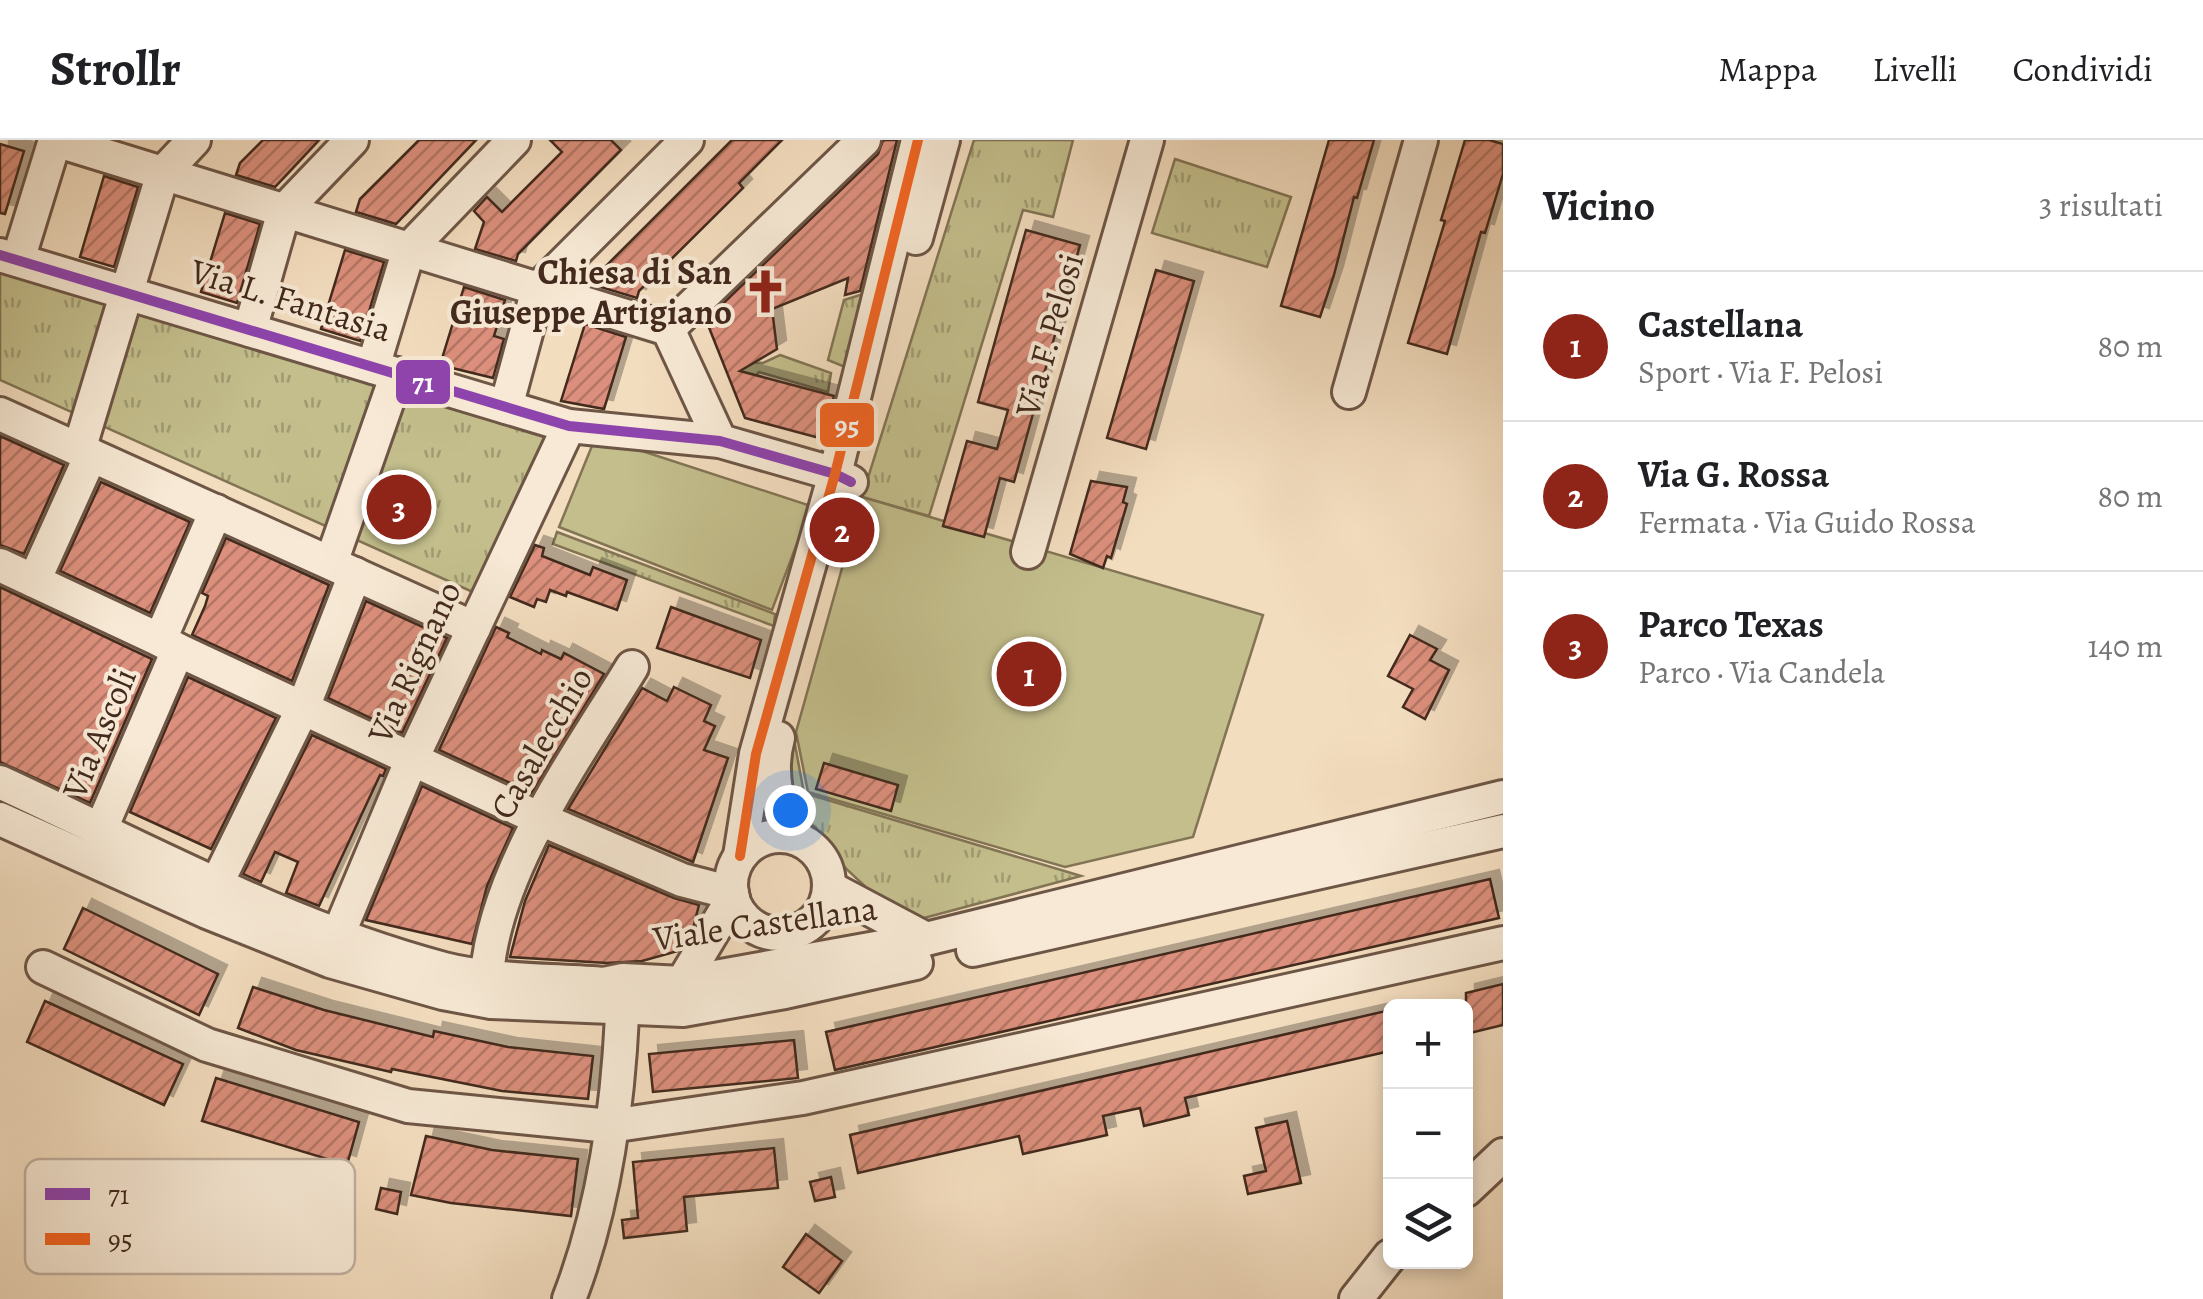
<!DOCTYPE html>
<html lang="it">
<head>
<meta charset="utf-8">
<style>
	:root { --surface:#fff; --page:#f6f6f6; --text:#202124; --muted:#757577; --line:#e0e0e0; --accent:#8f2418 }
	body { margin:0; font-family:Alegreya,serif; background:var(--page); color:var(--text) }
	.controls { position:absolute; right:30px; bottom:30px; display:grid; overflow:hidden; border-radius:15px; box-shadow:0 5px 15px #0003 }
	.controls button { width:90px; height:90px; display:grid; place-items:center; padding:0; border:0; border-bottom:2px solid var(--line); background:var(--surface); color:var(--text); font:50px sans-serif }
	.you { position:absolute; left:790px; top:670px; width:35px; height:35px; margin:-25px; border:8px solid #fff; border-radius:50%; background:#1a73e8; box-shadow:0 0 0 15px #1a73e833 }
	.badge { display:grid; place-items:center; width:65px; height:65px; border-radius:50%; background:var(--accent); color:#fff; font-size:32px; font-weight:700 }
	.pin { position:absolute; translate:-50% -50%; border:5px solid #fff; box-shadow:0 2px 10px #0006 }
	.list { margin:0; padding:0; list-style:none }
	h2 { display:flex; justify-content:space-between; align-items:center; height:130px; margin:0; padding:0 40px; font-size:42px }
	h2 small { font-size:32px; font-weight:400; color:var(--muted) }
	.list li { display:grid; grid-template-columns:65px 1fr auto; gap:30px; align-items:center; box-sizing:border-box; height:150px; padding:0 40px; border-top:2px solid var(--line) }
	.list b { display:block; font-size:38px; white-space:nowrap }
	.list p { margin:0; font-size:32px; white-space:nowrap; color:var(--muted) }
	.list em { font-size:32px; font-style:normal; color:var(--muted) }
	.icon { flex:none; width:55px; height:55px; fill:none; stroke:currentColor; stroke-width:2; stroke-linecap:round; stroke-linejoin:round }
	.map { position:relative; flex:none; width:1503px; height:1159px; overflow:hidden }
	header { display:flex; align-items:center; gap:60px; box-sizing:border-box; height:140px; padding:0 50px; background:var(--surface); border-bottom:2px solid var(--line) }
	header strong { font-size:48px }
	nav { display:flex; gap:55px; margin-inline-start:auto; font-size:35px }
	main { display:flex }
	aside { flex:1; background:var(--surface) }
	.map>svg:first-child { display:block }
</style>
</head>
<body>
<header>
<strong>Strollr</strong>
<nav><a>Mappa</a><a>Livelli</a><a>Condividi</a></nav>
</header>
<main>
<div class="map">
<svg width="1503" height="1159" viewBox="0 0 1503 1159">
	<defs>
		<pattern id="grass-tufts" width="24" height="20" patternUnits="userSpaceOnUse" patternTransform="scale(2.5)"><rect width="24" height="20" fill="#c3be8c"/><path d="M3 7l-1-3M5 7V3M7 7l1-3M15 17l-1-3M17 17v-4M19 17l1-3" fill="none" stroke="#a09a72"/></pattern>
		<pattern id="building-hatch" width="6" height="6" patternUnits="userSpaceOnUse" patternTransform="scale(2.5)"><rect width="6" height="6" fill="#db8f7b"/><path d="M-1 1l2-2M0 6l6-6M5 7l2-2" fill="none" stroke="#b37564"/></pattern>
		<filter id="shadow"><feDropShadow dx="9" dy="-9" stdDeviation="0" flood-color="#0004"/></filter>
	</defs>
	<rect width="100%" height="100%" fill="#f3ddbf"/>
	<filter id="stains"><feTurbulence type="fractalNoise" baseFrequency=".002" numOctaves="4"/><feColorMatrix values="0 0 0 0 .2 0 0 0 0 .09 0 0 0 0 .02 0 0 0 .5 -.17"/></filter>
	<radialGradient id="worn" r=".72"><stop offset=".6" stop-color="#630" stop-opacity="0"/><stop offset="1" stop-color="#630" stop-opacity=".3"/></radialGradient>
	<g fill="url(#grass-tufts)" stroke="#827454" stroke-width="2.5">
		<polygon points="974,0 1073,0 1053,77 1023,70 929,376 862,357"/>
		<polygon points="1175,19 1291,57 1267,127 1152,93"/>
		<polygon points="0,115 554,281 475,453 0,240"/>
		<polygon points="863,154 845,227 828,220 844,160"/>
		<polygon points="780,215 831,233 828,252 759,232 747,246 738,221 763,223"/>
		<polygon points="557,392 775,474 774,486 553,404"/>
		<polygon points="793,594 804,653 1081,736 924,778 911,777 871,752 840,723 816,688 793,667 787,619"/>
	</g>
	<g fill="#c3be8c" stroke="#827454" stroke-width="2.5">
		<polygon points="596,296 811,366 772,470 559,387"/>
		<polygon points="862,357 1263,475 1193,697 1065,727 808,652 796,592"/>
	</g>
	<g fill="url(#building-hatch)" stroke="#42291d" stroke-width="2.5" filter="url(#shadow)">
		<polygon points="263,0 319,0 275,47 236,35 240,23"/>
		<polygon points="419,0 476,0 396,84 356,72 360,59"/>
		<polygon points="550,0 611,0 621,10 518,114 516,121 475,109 484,82 474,71 487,57 502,72 562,12"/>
		<polygon points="732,0 782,0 739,43 743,48 639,151 637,158 597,146 602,130"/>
		<polygon points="883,0 897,0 860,151 845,155 848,138 772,169 777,209 740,231 834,256 823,299 745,278 706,180 878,14"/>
		<polygon points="1329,0 1374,0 1357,58 1354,57 1334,135 1320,177 1281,166"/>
		<polygon points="1465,0 1489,0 1503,4 1503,34 1485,93 1481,92 1447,214 1408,203 1445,81 1441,80"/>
		<polygon points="0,4 24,11 5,74 0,73"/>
		<polygon points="104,36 138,47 114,127 80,117"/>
		<polygon points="225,73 260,84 237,163 201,152"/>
		<polygon points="1026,90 1080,105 1014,342 1000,338 984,397 943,386 967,301 997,309 1008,270 978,262"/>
		<polygon points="345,110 384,122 360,201 321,189"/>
		<polygon points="1156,130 1194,141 1146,309 1107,298"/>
		<polygon points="464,147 505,160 494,196 504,199 493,238 440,225"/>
		<polygon points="585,184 626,197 604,269 561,261"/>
		<polygon points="0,296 64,325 24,414 0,405"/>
		<polygon points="1091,341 1127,347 1123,362 1127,364 1111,418 1107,416 1103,428 1070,414"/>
		<polygon points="101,342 190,382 150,473 60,431"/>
		<polygon points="226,398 329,445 292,541 192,495 205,466 208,456 202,453"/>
		<polygon points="535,405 544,408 542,416 590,435 593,427 627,440 617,470 567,452 566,456 550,450 546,462 537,459 534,467 510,457"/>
		<polygon points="0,447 152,519 90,663 0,622"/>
		<polygon points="366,461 447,498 402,593 328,558"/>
		<polygon points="671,467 761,500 750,538 657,508"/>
		<polygon points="496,487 509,493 507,497 541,514 542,510 561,519 564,513 604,534 532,653 439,610"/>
		<polygon points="1410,495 1437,509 1430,520 1449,530 1425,579 1403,567 1413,549 1388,536"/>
		<polygon points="188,537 276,578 211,709 130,672"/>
		<polygon points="674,547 711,565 704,581 715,586 704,610 728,618 693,722 568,669 642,548 667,561"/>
		<polygon points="312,595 386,629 383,636 380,635 319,766 286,753 298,722 275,712 261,742 243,734"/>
		<polygon points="824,623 898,645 891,671 816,649"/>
		<polygon points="422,646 513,688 487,746 472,804 366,780"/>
		<polygon points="549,705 674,758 699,765 694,785 678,811 642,821 607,823 510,817 525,761"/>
		<polygon points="1490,739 1499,778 835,930 826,892"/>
		<polygon points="83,768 218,834 199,875 64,809"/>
		<polygon points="1503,844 1503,885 1466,894 1466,853"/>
		<polygon points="253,847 324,870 433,897 434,891 508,907 593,916 588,959 502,951 392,929 391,932 296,910 238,888"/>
		<polygon points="45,861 183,924 164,965 27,902"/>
		<polygon points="1390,870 1390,911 1185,958 1189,975 1144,986 1140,968 1103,976 1107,995 1023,1014 1019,996 858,1033 850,995"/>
		<polygon points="794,900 798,938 653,952 649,914"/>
		<polygon points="216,938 359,982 347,1025 202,981"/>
		<polygon points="1287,981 1301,1043 1248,1054 1244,1036 1266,1031 1256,988"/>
		<polygon points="426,996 492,1010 578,1019 571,1076 451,1063 411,1055"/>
		<polygon points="774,1008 778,1048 684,1057 687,1091 624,1098 622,1080 638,1078 633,1022"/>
		<polygon points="831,1037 835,1057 815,1061 810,1042"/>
		<polygon points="381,1048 401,1052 397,1074 376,1069"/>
		<polygon points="806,1094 842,1121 819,1153 783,1127"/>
	</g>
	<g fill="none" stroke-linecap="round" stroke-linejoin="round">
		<defs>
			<g id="minor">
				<polyline points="55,0 668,189 720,301"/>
				<polyline points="916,98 943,0"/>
				<polyline points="0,115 569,286 720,301 835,334 851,342"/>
				<polyline points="18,120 55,0"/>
				<polyline points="668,189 864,0"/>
				<polyline points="250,190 284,71 352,0"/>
				<polyline points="373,227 409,109 514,0"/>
				<polyline points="1349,252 1421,0"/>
				<polyline points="506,267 538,149 687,0"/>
				<polyline points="0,274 474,488"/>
				<polyline points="79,310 163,33 194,0"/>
				<polyline points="1028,412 1147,0"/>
				<polyline points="331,423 397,234"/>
				<polyline points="0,425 160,500"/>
				<polyline points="34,441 91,315"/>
				<polyline points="178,510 538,678 682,740 732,753"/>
				<path d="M778,598c-10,35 0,66 11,98"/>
				<path d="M0,642c145,67 289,146 444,187 46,12 112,11 160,15l19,-4 59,3 244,-44 577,-142"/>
				<polyline points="0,679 207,772 330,821 443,853 491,862 683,870 785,852 916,823"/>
				<polyline points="101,689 178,510 160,500 216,371"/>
				<circle cx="780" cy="745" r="49"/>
				<polyline points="740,716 756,614 835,334 918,0"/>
				<polyline points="217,743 303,568 355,434"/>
				<polyline points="830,748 926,799"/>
				<polyline points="338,795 412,619 569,286"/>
				<polyline points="973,810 1503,691"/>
				<polyline points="43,827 207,905 408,966 610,986 803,958 1503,803"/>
				<path d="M487,834c9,-106 90,-217 145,-307"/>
				<polyline points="682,843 733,758"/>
				<polyline points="1466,1050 1503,1015"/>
				<path d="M569,1159c37,-95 51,-207 54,-309"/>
				<polyline points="1356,1159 1390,1116"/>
			</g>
		</defs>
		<use href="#minor" stroke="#6e5646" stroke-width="38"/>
		<use href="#minor" stroke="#f7e9d5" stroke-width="32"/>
		<defs>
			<polyline id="bus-1" points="0,115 569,286 720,301 835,334 851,342"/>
			<polyline id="bus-2" points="740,716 756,614 835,334 918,0"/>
		</defs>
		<use href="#bus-1" stroke="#f7e9d5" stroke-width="18"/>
		<use href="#bus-2" stroke="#f7e9d5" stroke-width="18"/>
		<use href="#bus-1" stroke="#8e44ad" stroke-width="10"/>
		<use href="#bus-2" stroke="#f26522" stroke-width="10"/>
	</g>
	<defs>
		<symbol id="church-bare" viewBox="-9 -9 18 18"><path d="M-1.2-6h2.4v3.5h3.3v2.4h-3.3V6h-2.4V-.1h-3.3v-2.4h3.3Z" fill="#8f2418" stroke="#f7e9d5" stroke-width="2.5" paint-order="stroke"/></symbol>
	</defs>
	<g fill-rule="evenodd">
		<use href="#church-bare" x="734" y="120" width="63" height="63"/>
	</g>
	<g text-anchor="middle" stroke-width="8" stroke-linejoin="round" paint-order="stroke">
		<g font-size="35" font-weight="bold" fill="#42291d" stroke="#f7e9d5" text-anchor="end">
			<text x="732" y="144">Chiesa di San<tspan x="732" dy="40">Giuseppe Artigiano</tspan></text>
		</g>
		<g font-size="35" fill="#42291d" stroke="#f7e9d5">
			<text transform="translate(291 160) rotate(17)" y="12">Via L. Fantasia</text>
			<text transform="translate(1049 195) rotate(-74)" y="12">Via F. Pelosi</text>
			<text transform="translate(414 522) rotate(-65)" y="12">Via Rignano</text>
			<text transform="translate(99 593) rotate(-67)" y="12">Via Ascoli</text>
			<text transform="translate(541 603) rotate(-60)" y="12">Casalecchio</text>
			<text transform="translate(765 783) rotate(-8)" y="12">Viale Castellana</text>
		</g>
	</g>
	<rect x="25" y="1019" width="330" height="115" rx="15" fill="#f7e9d5" stroke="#c1af9e" stroke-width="2.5"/>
	<rect x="45" y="1048" width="45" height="12" fill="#8e44ad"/>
	<rect x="45" y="1093" width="45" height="12" fill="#f26522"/>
	<g font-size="28" fill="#42291d">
		<text x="108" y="1064">71</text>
		<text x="108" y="1109">95</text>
	</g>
	<g stroke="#f7e9d5" stroke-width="4">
		<rect x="394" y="218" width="58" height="48" rx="10" fill="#8e44ad"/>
		<rect x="818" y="261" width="58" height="48" rx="10" fill="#f26522"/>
	</g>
	<g font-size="28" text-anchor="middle" font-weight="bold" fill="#fff">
		<text x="423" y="252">71</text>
		<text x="847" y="295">95</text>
	</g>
	<rect width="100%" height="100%" filter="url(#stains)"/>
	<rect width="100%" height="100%" fill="url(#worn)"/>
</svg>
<div class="controls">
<button>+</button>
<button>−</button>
<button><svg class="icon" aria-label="layers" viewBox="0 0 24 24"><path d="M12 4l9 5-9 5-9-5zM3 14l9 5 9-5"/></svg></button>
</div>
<div class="you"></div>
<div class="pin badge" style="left:1029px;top:534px">1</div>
<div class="pin badge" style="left:842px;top:390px">2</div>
<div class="pin badge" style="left:399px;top:367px">3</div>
</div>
<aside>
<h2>Vicino<small>3 risultati</small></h2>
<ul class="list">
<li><span class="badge">1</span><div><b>Castellana</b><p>Sport · Via F. Pelosi</p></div><em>80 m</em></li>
<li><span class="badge">2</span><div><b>Via G. Rossa</b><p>Fermata · Via Guido Rossa</p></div><em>80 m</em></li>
<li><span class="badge">3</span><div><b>Parco Texas</b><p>Parco · Via Candela</p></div><em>140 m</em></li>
</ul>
</aside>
</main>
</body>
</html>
